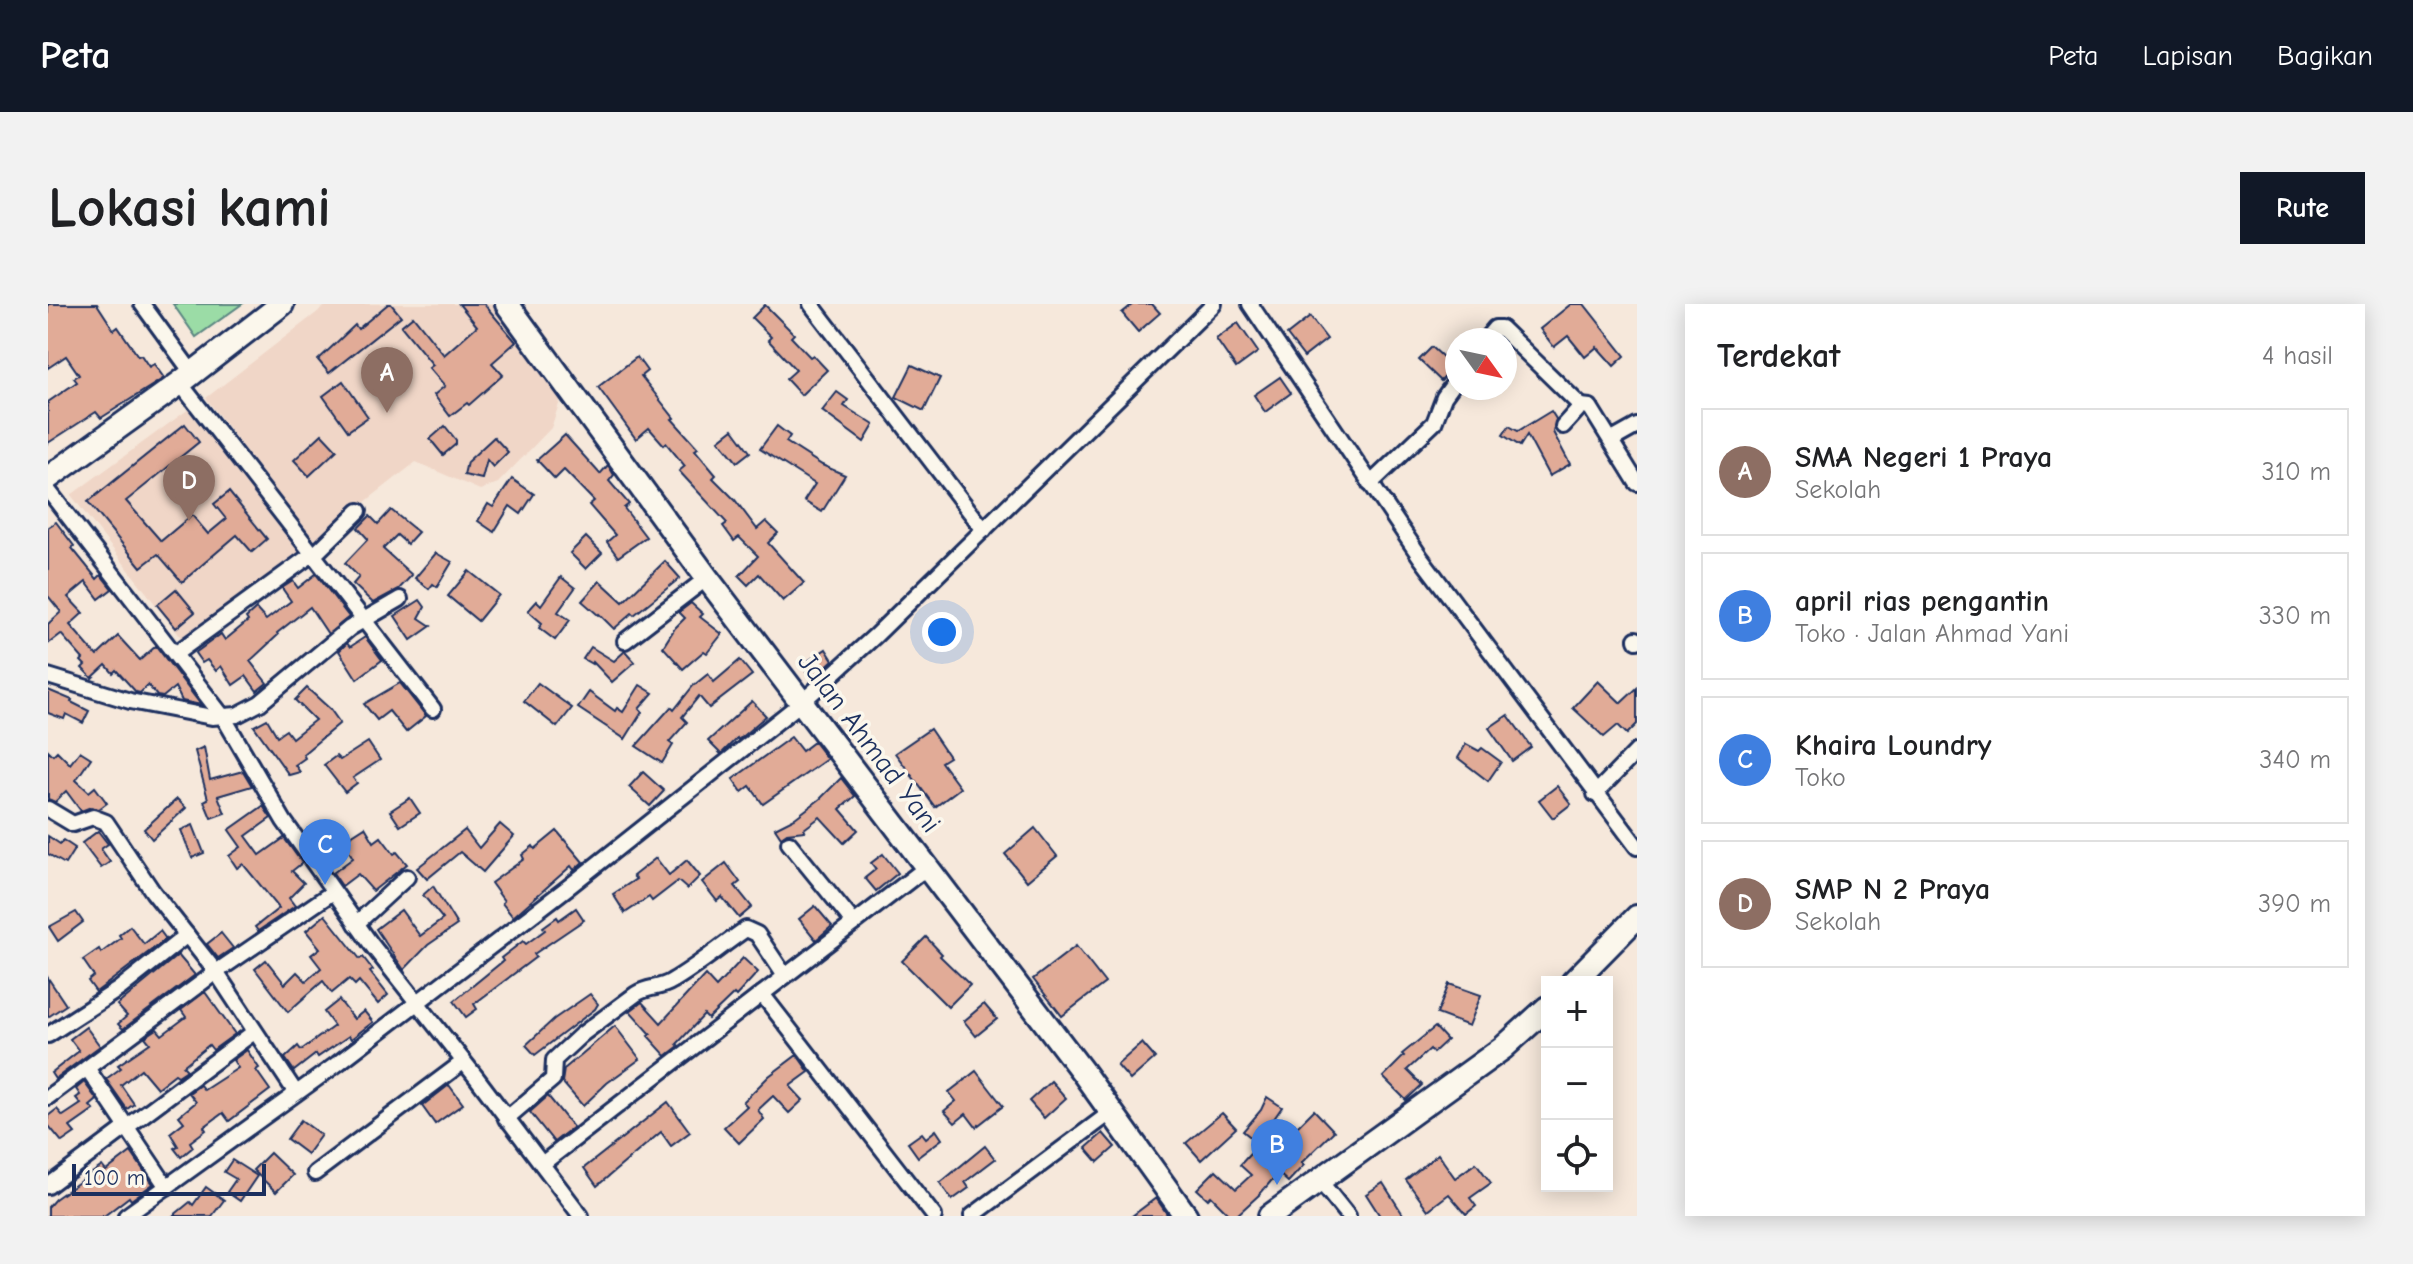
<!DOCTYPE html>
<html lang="id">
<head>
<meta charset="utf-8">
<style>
	:root { --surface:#fff; --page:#f2f2f2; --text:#202124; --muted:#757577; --line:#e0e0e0; --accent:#111827 }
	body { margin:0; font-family:"Comic Neue",sans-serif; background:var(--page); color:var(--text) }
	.controls { position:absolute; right:24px; bottom:24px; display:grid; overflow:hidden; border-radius:0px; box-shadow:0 4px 20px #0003 }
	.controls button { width:72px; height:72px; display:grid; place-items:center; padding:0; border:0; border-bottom:2px solid var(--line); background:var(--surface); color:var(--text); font:40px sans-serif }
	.compass { position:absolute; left:1397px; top:24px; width:72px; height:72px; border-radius:50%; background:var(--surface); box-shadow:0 4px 20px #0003; rotate:123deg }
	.scale { position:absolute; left:24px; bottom:20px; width:194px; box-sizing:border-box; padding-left:8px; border:4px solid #1b2f5e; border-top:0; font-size:22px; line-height:28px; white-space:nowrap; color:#1b2f5e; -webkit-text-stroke:6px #fbf7ec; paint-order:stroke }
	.you { position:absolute; left:894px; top:328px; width:28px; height:28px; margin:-20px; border:6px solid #fff; border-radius:50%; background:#1a73e8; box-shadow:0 0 0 12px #1a73e833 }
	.badge { display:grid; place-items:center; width:52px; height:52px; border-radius:50%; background:var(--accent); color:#fff; font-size:26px; font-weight:700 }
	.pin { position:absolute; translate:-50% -66px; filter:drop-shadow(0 2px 4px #0008) }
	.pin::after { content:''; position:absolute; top:42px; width:28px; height:24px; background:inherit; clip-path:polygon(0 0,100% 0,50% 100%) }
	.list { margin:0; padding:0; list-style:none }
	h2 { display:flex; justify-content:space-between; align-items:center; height:104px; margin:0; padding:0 32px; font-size:34px }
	h2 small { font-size:26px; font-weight:400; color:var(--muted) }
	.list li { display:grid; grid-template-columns:52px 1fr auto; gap:24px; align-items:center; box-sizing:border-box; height:128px; margin:0 16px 16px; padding:0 16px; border:2px solid var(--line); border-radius:0px }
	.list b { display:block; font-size:30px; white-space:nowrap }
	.list p { margin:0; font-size:26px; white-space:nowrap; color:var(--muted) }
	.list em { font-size:26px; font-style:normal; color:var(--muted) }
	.icon { flex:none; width:44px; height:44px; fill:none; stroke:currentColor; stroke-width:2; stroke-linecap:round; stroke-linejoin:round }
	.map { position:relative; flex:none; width:1589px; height:912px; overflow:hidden; border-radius:0px }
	header { display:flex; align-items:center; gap:48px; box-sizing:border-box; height:112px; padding:0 40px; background:var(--accent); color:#fff }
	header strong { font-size:38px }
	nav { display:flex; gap:44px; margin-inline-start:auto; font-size:28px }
	.intro { display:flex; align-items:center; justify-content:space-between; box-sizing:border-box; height:192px; padding:0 48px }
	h1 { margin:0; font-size:56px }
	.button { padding:20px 36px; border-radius:0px; background:var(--accent); color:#fff; font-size:28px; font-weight:700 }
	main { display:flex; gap:48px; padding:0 48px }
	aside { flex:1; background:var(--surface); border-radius:0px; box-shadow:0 4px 20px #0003 }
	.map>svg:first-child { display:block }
</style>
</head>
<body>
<header>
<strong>Peta</strong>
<nav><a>Peta</a><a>Lapisan</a><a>Bagikan</a></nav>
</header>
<div class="intro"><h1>Lokasi kami</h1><a class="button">Rute</a></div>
<main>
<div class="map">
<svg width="1589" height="912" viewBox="0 0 1589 912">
	<rect width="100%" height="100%" fill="#f6e8db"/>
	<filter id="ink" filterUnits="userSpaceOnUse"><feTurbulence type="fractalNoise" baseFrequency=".0125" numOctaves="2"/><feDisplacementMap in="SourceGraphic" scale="16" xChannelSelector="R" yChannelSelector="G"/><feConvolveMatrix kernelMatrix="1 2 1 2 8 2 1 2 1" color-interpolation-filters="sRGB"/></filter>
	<g filter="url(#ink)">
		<g fill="#f0d6c7">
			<polygon points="280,0 446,0 514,91 503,124 450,179 432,186 368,158 266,238 158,94"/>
			<polygon points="149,99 259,243 142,345 23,191"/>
		</g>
		<polygon fill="#9bdca6" stroke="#5b8682" stroke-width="2" points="125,0 194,0 148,33"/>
		<g fill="#e1ab97" stroke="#1b2f5e" stroke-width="2">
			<polygon points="0,0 49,0 66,26 70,23 90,52 93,51 101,63 106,60 116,74 53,114 48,108 0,139 0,98 29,78 26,74 31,71 18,52 0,64"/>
			<polygon points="340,0 343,0 353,12 281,69 270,56 307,21 310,25"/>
			<polygon points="411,0 436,0 468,38 444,59 455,71 421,101 419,99 402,112 386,91 397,82 381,64 385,61 353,22 365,12 396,51 429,22"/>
			<polygon points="1085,0 1104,0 1112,9 1090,28 1074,9"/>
			<polygon points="1523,0 1536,0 1577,52 1566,62 1549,43 1537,53 1520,32 1506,43 1492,25"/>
			<polygon points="717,1 746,30 743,33 762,53 765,51 779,66 753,91 738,75 748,66 720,36 723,33 704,14"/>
			<polygon points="1262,13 1279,35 1256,53 1239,31"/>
			<polygon points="1190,19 1210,48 1188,64 1168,35"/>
			<polygon points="1384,43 1406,63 1393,77 1371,56"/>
			<polygon points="589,53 599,67 593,72 626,114 624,115 650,144 647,146 668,171 665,174 687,196 709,225 718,217 730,229 720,239 756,279 735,297 711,270 700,281 691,272 710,252 691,233 686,237 675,222 679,219 631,167 637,162 618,139 616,141 601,124 588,135 550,83"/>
			<polygon points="864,61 892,74 876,107 848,93"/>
			<polygon points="1232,73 1243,89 1217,108 1206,91"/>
			<polygon points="295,77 320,113 300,127 275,92"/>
			<polygon points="789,88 800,96 796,102 826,121 816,138 774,107"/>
			<polygon points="1503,107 1508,115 1505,128 1522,160 1501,172 1479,131 1472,142 1455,131 1461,122 1470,127"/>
			<polygon points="137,120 151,138 78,197 113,237 144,211 160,230 178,215 166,200 181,188 219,235 204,248 189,231 134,278 110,250 93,263 40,198"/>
			<polygon points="397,122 408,136 408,140 395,151 382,135"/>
			<polygon points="729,122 742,132 738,138 774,161 797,171 774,208 756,197 767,180 712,145"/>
			<polygon points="685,125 702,148 689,158 671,136"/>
			<polygon points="274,130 289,146 261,172 246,156"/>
			<polygon points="517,131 552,170 560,161 566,171 561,177 581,200 576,204 598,233 570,253 559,238 567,231 541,201 546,197 516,166 507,175 489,156"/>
			<polygon points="446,133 460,148 445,163 439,156 434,175 416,171 419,158"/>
			<polygon points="464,175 486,190 473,210 462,202 446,228 430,217 440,200 445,203"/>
			<polygon points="343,206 370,228 359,240 349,231 335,245 364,271 351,285 325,299 305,280 311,273 297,259 320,235 310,224 322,212 330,220"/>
			<polygon points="8,218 26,242 24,244 49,275 53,271 64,285 51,295 38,278 20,293 35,309 22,321 49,352 70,332 92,356 108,342 153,401 134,397 127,383 115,393 109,392 100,381 92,389 88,388 68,366 65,369 58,361 44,374 34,364 37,361 33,357 35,355 13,330 0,340 0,320 13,308 0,292 0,223"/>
			<polygon points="538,233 554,249 538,265 522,249"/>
			<polygon points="388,249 404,258 389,283 385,280 381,285 367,274"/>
			<polygon points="617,257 632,274 586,311 584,309 566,325 551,310 550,311 534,297 552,277 575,298"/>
			<polygon points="421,267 451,291 430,317 400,292"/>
			<polygon points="268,270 301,313 280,330 262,303 229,329 230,331 202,357 219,379 209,387 198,372 185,381 173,362 168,367 159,356 154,359 147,349 173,330 177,336 200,317 198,314 208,305 218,316 243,297 234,284 245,277 250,284"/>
			<polygon points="513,273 527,284 510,308 522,316 507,336 491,324 494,319 480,307 489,297 493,301"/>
			<polygon points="128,285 147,308 128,324 109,301"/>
			<polygon points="372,296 377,303 371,314 383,322 363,336 347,312"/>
			<polygon points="643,299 655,310 652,313 674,330 659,349 656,347 635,365 615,343 627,324 637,314 631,308"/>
			<polygon points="317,333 334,356 309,375 291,347 299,339 302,343"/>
			<polygon points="543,343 566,357 577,347 587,358 564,378 545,358 544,360 535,355"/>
			<polygon points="778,345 785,356 764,375 754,361"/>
			<polygon points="692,356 704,371 661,404 651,392 634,413 639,418 621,438 625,441 614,459 588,442 623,403 626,406 645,382 660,370 666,378"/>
			<polygon points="1550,377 1573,399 1589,384 1589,420 1579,430 1570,421 1556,433 1525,404"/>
			<polygon points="352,379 378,412 358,428 341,407 329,416 316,400"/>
			<polygon points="490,379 524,404 509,423 476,397"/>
			<polygon points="592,381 605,389 591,405 594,408 577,435 530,404 541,388 567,407 569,404 575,408"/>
			<polygon points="259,384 282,405 292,419 255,450 257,454 247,461 252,468 241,471 206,422 219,415 229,432 238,426 244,434 267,416 247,396"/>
			<polygon points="0,386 24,396 23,398 41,407 35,419 18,410 16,415 0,409"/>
			<polygon points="704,397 718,412 690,436 689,434 673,450 660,437"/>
			<polygon points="1460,411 1483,443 1464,457 1441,424"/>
			<polygon points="882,425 901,453 893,458 912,484 887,503 847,449"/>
			<polygon points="743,433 754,447 766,438 779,455 715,500 702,482 694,488 685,475"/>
			<polygon points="320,438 332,456 305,474 309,479 297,488 276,461 288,452 292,456"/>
			<polygon points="1418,440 1431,447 1434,444 1453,458 1440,477 1410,454"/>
			<polygon points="156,443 162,476 195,467 204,482 170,492 177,509 163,514 156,497 160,495 147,447"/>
			<polygon points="0,446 5,451 9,447 22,460 32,447 43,454 28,476 41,488 47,483 59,499 51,505 43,503 33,507 18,487 7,498 0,495"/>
			<polygon points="595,468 616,487 602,502 581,483"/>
			<polygon points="793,474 807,492 792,505 810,526 796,539 772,513 756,525 757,527 739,529 733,533 727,524 747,514 772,495"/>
			<polygon points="1509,482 1523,500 1505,514 1491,496"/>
			<polygon points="362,494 372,509 352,522 342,507"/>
			<polygon points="129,495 138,504 104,535 96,525"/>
			<polygon points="215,502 223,514 198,532 212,551 236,534 254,559 244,567 256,579 241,594 247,602 210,627 207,623 231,604 195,560 189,564 181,552 193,543 181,526"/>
			<polygon points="452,520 466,532 435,568 412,548 379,575 369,564 417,526 431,544"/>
			<polygon points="145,521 156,549 144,554 133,526"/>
			<polygon points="317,523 326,538 333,533 346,550 349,548 359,560 325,587 310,570 294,582 285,569 305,554 295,537"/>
			<polygon points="987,524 1009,552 979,577 957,550"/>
			<polygon points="50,527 60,540 53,545 62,558 53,564 34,539"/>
			<polygon points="509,527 535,558 526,566 523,562 465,613 454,599 456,597 443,579 476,555 474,551 485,542 487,545"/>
			<polygon points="0,532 12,540 15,536 27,544 17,560 0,550"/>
			<polygon points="835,550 850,569 828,587 817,574 828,565 823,559"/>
			<polygon points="608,554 621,571 639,556 652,572 639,585 630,577 604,597 601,593 577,609 565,590 588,575 585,572"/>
			<polygon points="678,559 692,578 687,582 704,603 691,614 674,593 669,597 654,578"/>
			<polygon points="385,582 409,621 380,641 356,666 328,625 353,606 372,632 395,615 375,591"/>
			<polygon points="767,602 784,622 768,636 751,615"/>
			<polygon points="528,604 536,616 486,650 488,653 426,700 429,705 418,713 406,697 455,657 453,654 475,637 478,640 497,626 495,623 509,613 511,616"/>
			<polygon points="28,608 35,618 10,637 1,623"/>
			<polygon points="277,611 312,655 315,653 325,666 322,668 340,691 330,700 311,677 307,681 301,675 284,689 275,677 240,708 207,665 218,656 237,680 249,668 258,677 273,664 263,651 272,644 258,627"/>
			<polygon points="82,622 96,640 112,627 118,635 48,688 40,677 46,672 35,656 51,645 53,649 73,634 71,631"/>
			<polygon points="173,629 185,644 170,654 159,640"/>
			<polygon points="878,633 894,650 892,652 922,681 900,703 854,657"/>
			<polygon points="1028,642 1057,679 1014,712 985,675"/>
			<polygon points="130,651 147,671 75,725 70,720 79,712 69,701"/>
			<polygon points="695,654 710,668 688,692 686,690 660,715 656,711 629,740 631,742 618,752 600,732 603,730 582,707 594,698 613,719 657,671 668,683"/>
			<polygon points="0,674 18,701 0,713"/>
			<polygon points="1401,680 1433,691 1421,722 1389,710"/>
			<polygon points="157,688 187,730 165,746 161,741 135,762 139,766 130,772 127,770 109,784 93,765 73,781 86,800 79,805 58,775 73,764 70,761 102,739 97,733 109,725 114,731 138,713 133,706"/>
			<polygon points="542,690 550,700 547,705 487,751 478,741 506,715"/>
			<polygon points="291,696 306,715 316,707 325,718 303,735 301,732 270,753 268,750 246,767 237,754 250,742 253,746 286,722 276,708"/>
			<polygon points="936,700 949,715 928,732 916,717"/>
			<polygon points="567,722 592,755 559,779 535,802 514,778 516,765"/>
			<polygon points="38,723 52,742 7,775 3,769 31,747 22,735"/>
			<polygon points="1387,723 1399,736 1385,749 1382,745 1359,766 1374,781 1358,796 1335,773 1356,752 1354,750"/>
			<polygon points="1094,739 1107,754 1082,776 1069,761"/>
			<polygon points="199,746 211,764 208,766 222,786 181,817 175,809 156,823 158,826 142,838 145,843 133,853 126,844 130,842 122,829 136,818 131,812 148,798 141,789 152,781 156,786 190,764 185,756"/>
			<polygon points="749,751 761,768 742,782 755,796 741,809 725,792 710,806 716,815 691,839 676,823 699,802 695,798 721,772"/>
			<polygon points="928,767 955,802 928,823 918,810 907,819 896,807 908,797 901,788"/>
			<polygon points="1003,777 1018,794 996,814 981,797"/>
			<polygon points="36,778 49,796 42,802 46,806 22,823 27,829 14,838 0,821 0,812 9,805 15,812 33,800 28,794 32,791 28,785"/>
			<polygon points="401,781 415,800 387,820 374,802"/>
			<polygon points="500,792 525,823 506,838 482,808"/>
			<polygon points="1219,793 1234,803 1219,825 1227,831 1210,858 1212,860 1266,806 1286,827 1253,859 1256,861 1240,878 1230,869 1212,890 1188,912 1183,912 1163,892 1160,895 1149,885 1168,866 1188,885 1203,871 1192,861 1211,840 1195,827 1213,806"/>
			<polygon points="620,798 642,828 623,842 613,828 549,882 536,864"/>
			<polygon points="1174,809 1188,824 1153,856 1138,839"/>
			<polygon points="253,816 273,831 259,850 239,835"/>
			<polygon points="888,826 894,835 870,853 860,839 874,829 878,834"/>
			<polygon points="1055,829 1067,843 1050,858 1038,844"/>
			<polygon points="937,842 947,855 917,878 921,884 904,896 892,879"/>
			<polygon points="83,848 105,880 83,896 81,893 56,912 0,912 0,903 7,895 54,862 58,867"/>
			<polygon points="222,849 245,871 228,888 205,866"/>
			<polygon points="1390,850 1407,874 1428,859 1443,879 1422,894 1428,902 1418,910 1401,890 1380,906 1358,876"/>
			<polygon points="184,856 209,872 192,897 179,888 188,875 176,868"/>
			<polygon points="1335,879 1356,912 1332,912 1318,890"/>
			<polygon points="158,883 176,896 164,912 125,912 142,898 145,901"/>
			<polygon points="1108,894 1119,910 1116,912 1084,912"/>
		</g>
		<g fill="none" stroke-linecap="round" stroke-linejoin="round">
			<defs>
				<g id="street">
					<polyline points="94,0 145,70"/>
					<polyline points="763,0 936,226"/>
					<polyline points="1202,0 1373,254 1589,543"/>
					<polyline points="1437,36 1447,24 1453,24 1533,102"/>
					<polyline points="132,79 385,405"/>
					<polyline points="1515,122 1533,102 1542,103 1589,179"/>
					<polyline points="1564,136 1589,122"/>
					<polyline points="1322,180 1386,119 1396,93 1409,75"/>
					<polyline points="0,186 176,414 236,517 323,640 428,773 533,912"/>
					<polyline points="264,253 311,207"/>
					<polyline points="1588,335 1589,337"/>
					<polyline points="577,337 659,274"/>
					<polyline points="127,350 263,251"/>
					<polyline points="0,372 82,397 164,413 189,411 212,399 302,324 352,295"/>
					<polyline points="1547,490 1589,447"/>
					<polyline points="0,505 25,520 45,513 58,518 105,588 168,668 248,789"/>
					<polyline points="741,539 806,619"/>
					<polyline points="308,620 359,573"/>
					<polyline points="714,690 879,563"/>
					<polyline points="0,731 71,685 139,631"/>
					<polyline points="39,764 119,883"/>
					<polyline points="0,793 168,668 285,588"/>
					<path d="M458,815l47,-40 1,-19 27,-25 55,-41c12,-8 24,-5 36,-13 26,-15 49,-35 74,-52l11,5 28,42"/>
					<polyline points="494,860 714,690 886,912"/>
					<polyline points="267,869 415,758"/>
					<polyline points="1272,877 1300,912"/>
					<polyline points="0,882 206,728"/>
					<polyline points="78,912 289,760 523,581 754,398 827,332 1166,0"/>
					<polyline points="924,912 1062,809"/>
				</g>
				<g id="secondary">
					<polyline points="459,0 659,274 1034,767 1138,912"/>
					<polyline points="0,174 132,79 234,0"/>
					<polyline points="1525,678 1589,613"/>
					<polyline points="1222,912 1455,744 1499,704"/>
				</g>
			</defs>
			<use href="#street" stroke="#1b2f5e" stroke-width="20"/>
			<use href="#secondary" stroke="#1b2f5e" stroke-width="28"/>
			<use href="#street" stroke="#fbf7ec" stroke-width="14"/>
			<use href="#secondary" stroke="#fbf7ec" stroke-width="22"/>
		</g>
	</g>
	<g text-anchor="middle" stroke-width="7" stroke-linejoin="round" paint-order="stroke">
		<g font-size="28" fill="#1b2f5e" stroke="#fbf7ec">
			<text transform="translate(822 438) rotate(53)" y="10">Jalan Ahmad Yani</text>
		</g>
	</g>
</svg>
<div class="controls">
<button>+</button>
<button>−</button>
<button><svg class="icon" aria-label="locate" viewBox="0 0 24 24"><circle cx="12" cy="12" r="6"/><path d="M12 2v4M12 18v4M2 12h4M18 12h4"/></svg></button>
</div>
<svg class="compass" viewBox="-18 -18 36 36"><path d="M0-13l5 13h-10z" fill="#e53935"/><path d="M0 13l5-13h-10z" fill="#757577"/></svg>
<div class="scale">100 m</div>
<div class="you"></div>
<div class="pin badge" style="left:339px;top:109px;background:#8d6e63">A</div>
<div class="pin badge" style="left:1229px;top:881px;background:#3f7fe0">B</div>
<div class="pin badge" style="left:277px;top:581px;background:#3f7fe0">C</div>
<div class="pin badge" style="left:141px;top:217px;background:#8d6e63">D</div>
</div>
<aside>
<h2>Terdekat<small>4 hasil</small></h2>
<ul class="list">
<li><span class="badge" style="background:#8d6e63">A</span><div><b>SMA Negeri 1 Praya</b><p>Sekolah</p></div><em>310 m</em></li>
<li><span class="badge" style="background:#3f7fe0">B</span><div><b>april rias pengantin</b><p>Toko · Jalan Ahmad Yani</p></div><em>330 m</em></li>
<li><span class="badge" style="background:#3f7fe0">C</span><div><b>Khaira Loundry</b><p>Toko</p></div><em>340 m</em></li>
<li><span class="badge" style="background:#8d6e63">D</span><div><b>SMP N 2 Praya</b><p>Sekolah</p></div><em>390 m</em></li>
</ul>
</aside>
</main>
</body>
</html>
